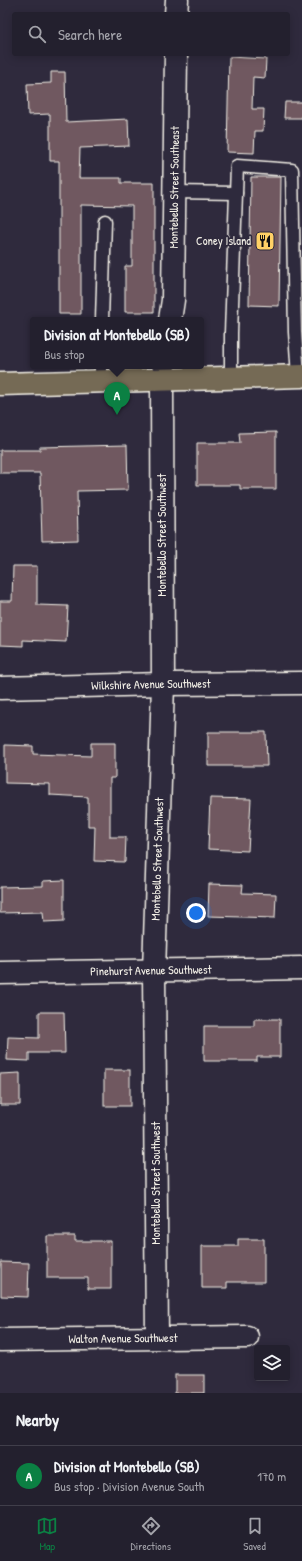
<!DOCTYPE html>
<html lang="en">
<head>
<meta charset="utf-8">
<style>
	:root { --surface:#23202e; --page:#2b2836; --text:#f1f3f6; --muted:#a3a3aa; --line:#403e4a; --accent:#0b8043 }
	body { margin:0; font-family:"Patrick Hand",sans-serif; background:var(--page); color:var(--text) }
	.controls { position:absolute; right:12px; bottom:12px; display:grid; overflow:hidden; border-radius:4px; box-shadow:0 2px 10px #0003 }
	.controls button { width:36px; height:36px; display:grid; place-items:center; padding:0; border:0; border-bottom:1px solid var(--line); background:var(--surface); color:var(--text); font:20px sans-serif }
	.you { position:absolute; left:196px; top:913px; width:14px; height:14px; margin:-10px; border:3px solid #fff; border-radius:50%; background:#1a73e8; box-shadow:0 0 0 6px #1a73e833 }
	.badge { display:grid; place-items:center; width:26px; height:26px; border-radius:50%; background:var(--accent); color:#fff; font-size:13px; font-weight:700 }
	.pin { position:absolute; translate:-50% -33px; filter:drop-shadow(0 1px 2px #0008) }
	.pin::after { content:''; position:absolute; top:21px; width:14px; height:12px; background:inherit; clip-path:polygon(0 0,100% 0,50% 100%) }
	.popup { position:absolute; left:30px; top:317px; width:174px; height:52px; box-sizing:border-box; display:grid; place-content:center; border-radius:4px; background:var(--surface); filter:drop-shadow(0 1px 3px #0005); font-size:13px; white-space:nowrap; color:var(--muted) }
	.popup b { font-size:15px; color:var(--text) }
	.popup::after { content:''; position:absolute; left:50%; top:100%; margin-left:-8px; border:8px solid transparent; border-top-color:var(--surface) }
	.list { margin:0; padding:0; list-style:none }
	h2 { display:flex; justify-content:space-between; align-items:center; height:52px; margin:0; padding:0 16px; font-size:17px }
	h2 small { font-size:13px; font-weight:400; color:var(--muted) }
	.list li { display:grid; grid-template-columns:26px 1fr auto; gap:12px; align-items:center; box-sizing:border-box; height:60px; padding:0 16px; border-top:1px solid var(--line) }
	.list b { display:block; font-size:15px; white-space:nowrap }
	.list p { margin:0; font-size:13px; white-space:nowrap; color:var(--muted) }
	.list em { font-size:13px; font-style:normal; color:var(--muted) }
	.icon { flex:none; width:22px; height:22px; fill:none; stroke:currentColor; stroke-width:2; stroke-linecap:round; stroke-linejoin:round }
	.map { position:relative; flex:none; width:302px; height:1393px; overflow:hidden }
	.search { position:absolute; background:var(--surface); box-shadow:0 2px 10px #0003; left:12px; right:12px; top:12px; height:44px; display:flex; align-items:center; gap:10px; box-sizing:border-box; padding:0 14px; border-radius:4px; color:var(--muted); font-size:15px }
	.sheet { height:112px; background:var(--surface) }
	nav { display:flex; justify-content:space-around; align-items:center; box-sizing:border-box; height:56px; border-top:1px solid var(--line); background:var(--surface); font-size:11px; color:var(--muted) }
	nav a { display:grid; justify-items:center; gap:2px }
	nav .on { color:var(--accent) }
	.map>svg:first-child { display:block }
</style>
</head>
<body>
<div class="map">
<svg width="302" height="1393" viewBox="0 0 302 1393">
	<rect width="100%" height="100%" fill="#2f2a3d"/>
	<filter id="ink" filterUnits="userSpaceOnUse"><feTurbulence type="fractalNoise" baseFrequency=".025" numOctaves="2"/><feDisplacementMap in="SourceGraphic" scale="8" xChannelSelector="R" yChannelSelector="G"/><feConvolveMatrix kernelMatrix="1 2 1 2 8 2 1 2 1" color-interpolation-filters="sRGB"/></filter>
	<g filter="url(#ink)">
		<g fill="#705960" stroke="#f4f1e8">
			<polygon points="229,57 266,59 265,78 253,77 252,109 264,109 263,131 255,131 254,153 227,152"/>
			<polygon points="51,72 65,72 66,122 128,119 129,146 80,148 79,178 121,178 121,183 154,183 154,312 125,312 125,266 132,266 132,206 81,205 81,314 59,314 59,161 50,161 50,114 28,115 27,84 51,83"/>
			<polygon points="285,102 302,102 302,118 284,118"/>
			<polygon points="251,177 281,177 279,306 249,305"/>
			<polygon points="276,432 276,489 240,489 240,485 197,485 197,443 240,443 239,433"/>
			<polygon points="127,445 128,490 77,491 78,540 42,541 40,473 0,473 0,450 40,450 40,447"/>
			<polygon points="13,566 37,566 37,605 68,606 66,642 23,640 23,646 0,645 0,601 12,601"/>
			<polygon points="208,732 266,732 267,766 208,766"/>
			<polygon points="91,743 115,743 115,778 110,778 110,837 126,837 125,862 94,861 95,826 88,826 88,797 50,795 50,784 5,783 5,745 33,746 33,754 91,756"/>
			<polygon points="210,798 251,799 248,851 208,849"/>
			<polygon points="64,880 64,921 44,922 43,912 0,913 0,887 43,886 43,881"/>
			<polygon points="209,884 243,885 242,893 276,894 275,918 208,916"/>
			<polygon points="39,1012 64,1012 65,1053 29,1053 29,1061 7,1060 8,1037 39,1038"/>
			<polygon points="254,1019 280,1019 280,1057 257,1057 257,1061 204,1061 204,1026 254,1026"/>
			<rect x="104" y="1070" width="26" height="36"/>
			<polygon points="20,1073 20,1105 0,1105 0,1074"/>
			<polygon points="47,1236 75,1236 75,1241 111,1241 111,1289 88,1289 88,1278 47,1278"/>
			<polygon points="238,1239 264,1239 264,1282 227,1282 227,1288 202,1288 202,1246 238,1246"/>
			<polygon points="1,1262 29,1263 28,1297 1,1296"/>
			<rect x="175" y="1375" width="29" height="18"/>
		</g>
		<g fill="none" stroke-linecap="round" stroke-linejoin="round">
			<defs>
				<g id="lane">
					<polyline points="174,192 236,193"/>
					<polyline points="102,320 105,221"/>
					<polyline points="231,378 231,333 237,166 292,170 295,332 298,376"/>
					<polyline points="101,382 101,366"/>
				</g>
				<g id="street">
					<polyline points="176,14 177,0"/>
					<path id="s1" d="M170,320l3,-20 3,-246"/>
					<path id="s2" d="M0,688l163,-4 139,-1"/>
					<path id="s3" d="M0,973l302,-5"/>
					<path id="s4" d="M157,1337l-3,-365 9,-288 -1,-304 2,-14"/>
					<path id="s5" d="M0,1340l247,-3"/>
				</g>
				<polyline id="primary" points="0,384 302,376"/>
			</defs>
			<use href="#lane" stroke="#f4f1e8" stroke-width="15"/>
			<use href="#street" stroke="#f4f1e8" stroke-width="25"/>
			<use href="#primary" stroke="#f4f1e8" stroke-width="25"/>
			<use href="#lane" stroke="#2f2a3d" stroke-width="12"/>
			<use href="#street" stroke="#2f2a3d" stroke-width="22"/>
			<use href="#primary" stroke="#756a55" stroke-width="22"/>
		</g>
	</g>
	<defs>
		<symbol id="restaurant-square" viewBox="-11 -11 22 22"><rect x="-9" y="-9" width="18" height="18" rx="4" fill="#ffd166" stroke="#2f2a3d"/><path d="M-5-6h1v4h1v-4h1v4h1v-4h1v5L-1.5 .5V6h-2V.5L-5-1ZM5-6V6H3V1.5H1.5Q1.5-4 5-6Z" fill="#111"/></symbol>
	</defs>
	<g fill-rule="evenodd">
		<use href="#restaurant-square" x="254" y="230" width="22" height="22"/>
	</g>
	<g text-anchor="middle" stroke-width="3.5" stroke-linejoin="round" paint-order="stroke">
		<g font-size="12" fill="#f4f1e8" stroke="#2f2a3d">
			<text dy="4" stroke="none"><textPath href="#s1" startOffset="133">Montebello Street Southeast</textPath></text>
			<text transform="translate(162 535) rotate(-90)" y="4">Montebello Street Southwest</text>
			<text dy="4" stroke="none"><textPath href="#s2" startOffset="151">Wilkshire Avenue Southwest</textPath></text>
			<text dy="4" stroke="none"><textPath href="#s4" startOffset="478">Montebello Street Southwest</textPath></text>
			<text dy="4" stroke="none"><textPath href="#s3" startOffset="151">Pinehurst Avenue Southwest</textPath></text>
			<text transform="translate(156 1183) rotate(-90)" y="4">Montebello Street Southwest</text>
			<text dy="4" stroke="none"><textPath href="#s5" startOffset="123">Walton Avenue Southwest</textPath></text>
		</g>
		<g font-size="12" fill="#f4f1e8" stroke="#2f2a3d" text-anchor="end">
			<text x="251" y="245">Coney Island</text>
		</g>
	</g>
</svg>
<div class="controls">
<button><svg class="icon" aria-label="layers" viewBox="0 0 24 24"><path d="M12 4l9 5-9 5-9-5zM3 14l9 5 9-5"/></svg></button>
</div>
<div class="you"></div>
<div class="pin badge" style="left:117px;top:415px">A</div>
<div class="popup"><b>Division at Montebello (SB)</b>Bus stop</div>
<div class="search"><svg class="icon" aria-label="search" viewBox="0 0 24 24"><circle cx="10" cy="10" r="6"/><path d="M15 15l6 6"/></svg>Search here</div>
</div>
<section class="sheet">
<h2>Nearby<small></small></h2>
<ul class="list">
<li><span class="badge">A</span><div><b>Division at Montebello (SB)</b><p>Bus stop · Division Avenue South</p></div><em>170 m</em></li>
</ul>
</section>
<nav>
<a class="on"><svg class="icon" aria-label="map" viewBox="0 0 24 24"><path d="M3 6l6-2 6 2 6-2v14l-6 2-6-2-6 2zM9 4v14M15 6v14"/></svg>Map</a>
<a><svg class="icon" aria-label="directions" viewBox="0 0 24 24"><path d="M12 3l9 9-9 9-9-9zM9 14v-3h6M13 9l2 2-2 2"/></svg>Directions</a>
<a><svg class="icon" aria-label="saved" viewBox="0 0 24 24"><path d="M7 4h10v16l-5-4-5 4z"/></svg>Saved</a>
</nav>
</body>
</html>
